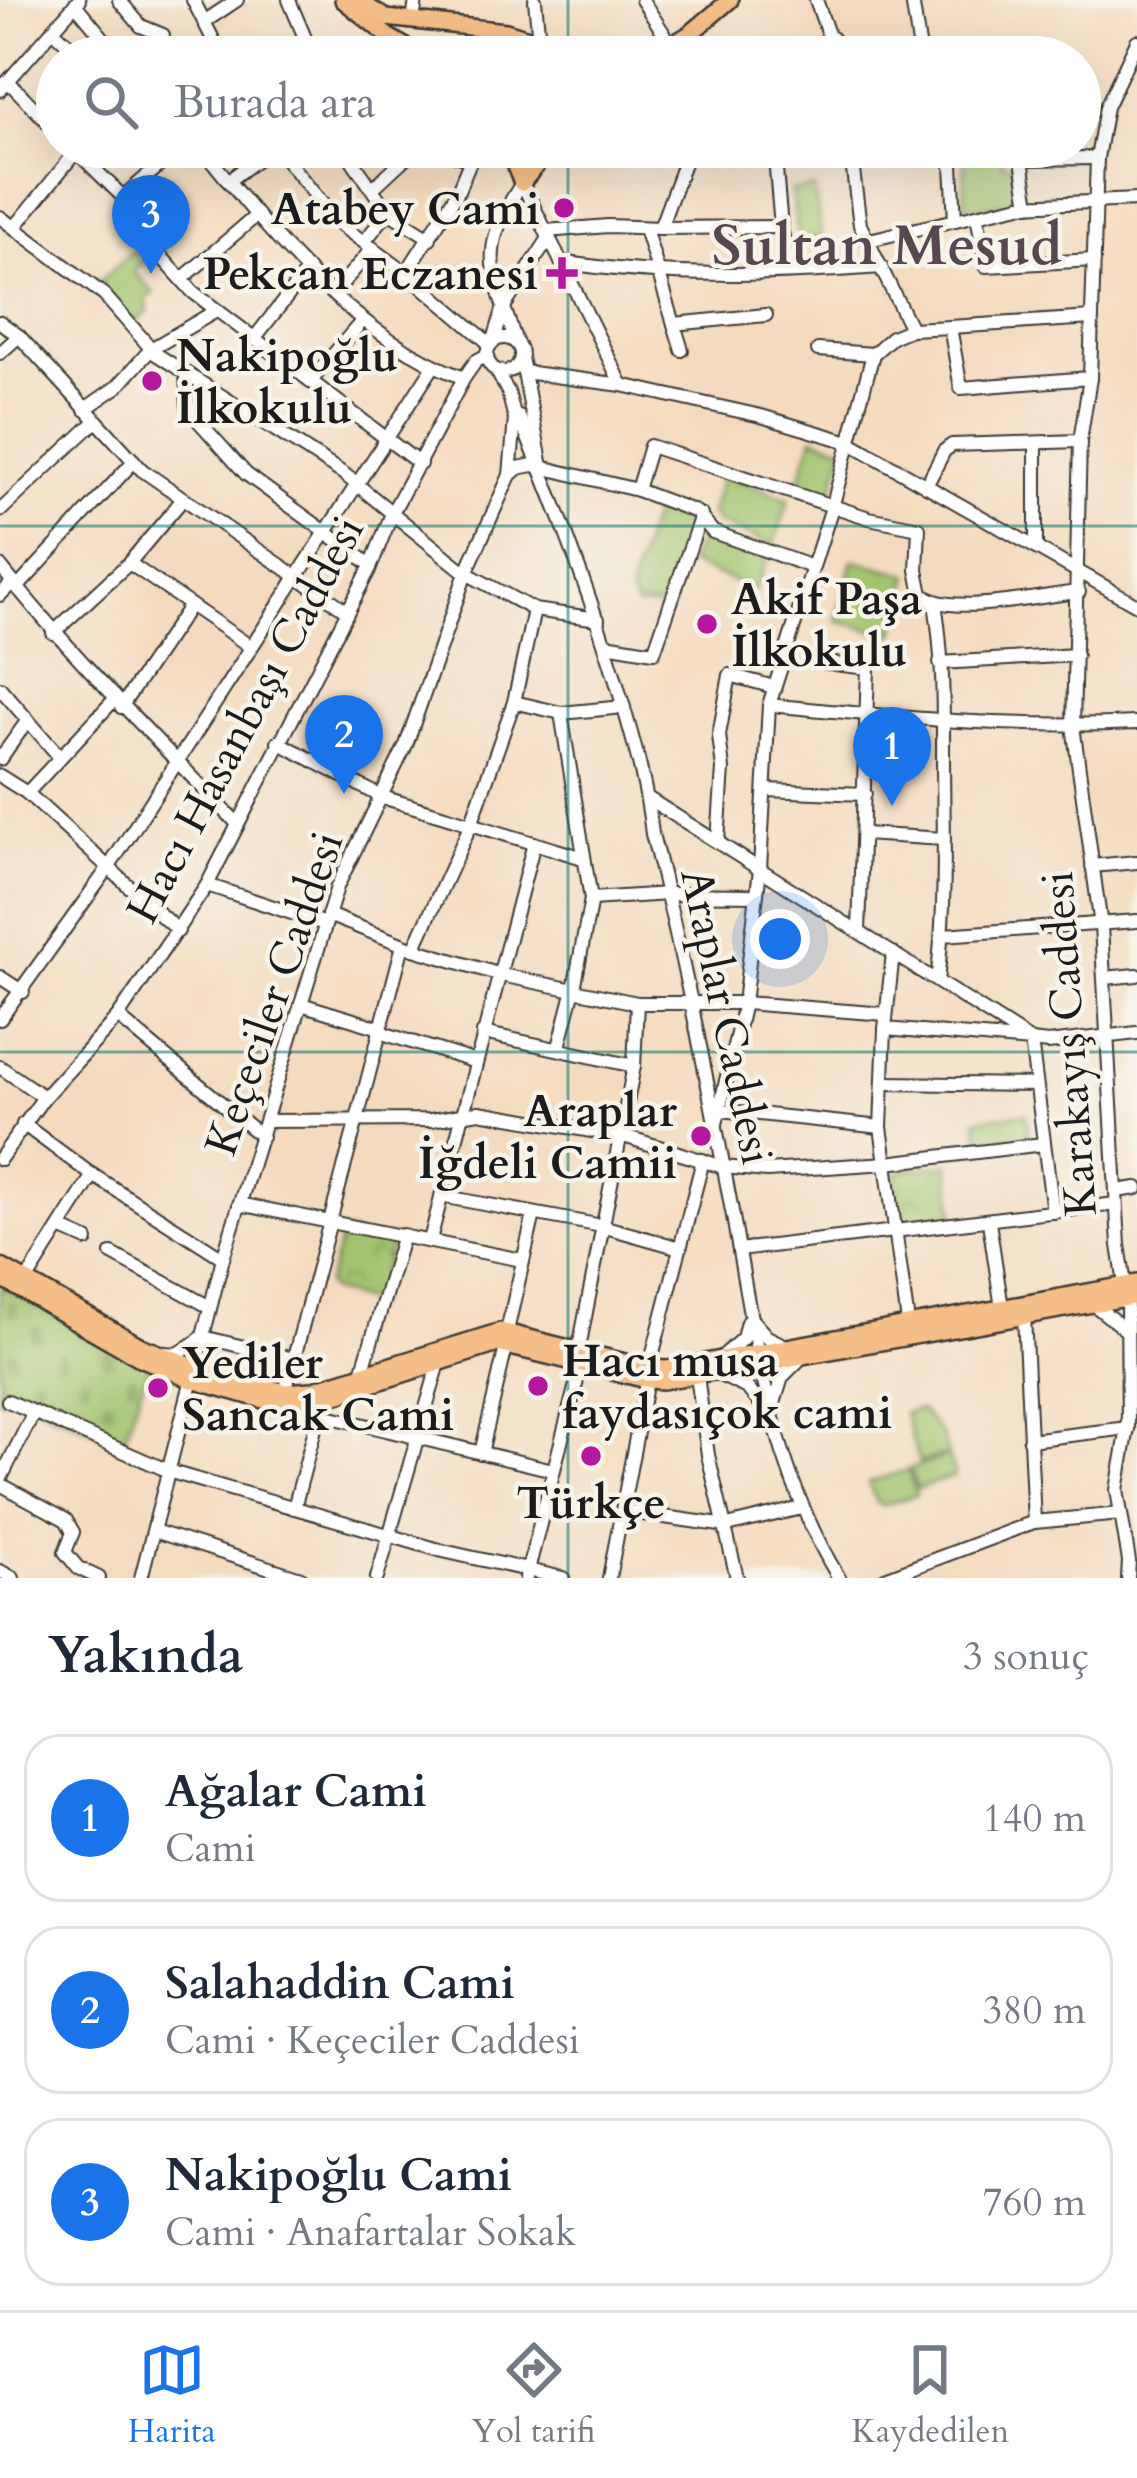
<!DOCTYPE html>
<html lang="tr">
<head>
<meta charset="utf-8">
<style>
	:root { --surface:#fff; --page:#f6f6f7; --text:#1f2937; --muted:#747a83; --line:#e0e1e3; --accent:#1a73e8 }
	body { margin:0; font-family:Cardo,serif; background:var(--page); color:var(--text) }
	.you { position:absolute; left:780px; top:939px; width:42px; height:42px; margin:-30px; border:9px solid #fff; border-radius:50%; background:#1a73e8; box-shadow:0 0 0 18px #1a73e833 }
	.badge { display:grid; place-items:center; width:78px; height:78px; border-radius:50%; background:var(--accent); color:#fff; font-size:39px; font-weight:700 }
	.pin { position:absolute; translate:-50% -99px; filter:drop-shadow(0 3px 6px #0008) }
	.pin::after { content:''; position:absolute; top:63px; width:42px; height:36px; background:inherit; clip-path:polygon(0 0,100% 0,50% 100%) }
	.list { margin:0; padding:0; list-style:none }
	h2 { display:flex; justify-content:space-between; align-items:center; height:156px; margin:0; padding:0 48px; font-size:51px }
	h2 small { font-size:39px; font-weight:400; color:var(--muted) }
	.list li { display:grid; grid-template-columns:78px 1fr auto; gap:36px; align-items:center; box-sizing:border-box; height:168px; margin:0 24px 24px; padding:0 24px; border:3px solid var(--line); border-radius:36px }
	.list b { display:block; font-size:45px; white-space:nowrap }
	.list p { margin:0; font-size:39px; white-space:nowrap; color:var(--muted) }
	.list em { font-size:39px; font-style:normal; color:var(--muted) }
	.icon { flex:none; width:66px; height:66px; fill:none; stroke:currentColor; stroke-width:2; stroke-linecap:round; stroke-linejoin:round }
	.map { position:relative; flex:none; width:1137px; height:1578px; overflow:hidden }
	.search { position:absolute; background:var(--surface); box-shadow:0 12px 48px #0002; left:36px; right:36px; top:36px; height:132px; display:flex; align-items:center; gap:30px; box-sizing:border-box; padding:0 42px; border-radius:66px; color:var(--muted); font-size:45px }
	.sheet { height:732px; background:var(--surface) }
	nav { display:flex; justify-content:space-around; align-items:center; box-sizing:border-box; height:168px; border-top:3px solid var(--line); background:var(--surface); font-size:33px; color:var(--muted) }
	nav a { display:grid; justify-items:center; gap:6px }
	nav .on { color:var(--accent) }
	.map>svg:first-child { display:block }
</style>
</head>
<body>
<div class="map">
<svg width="1137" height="1578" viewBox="0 0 1137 1578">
	<defs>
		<pattern id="cemetery-stones" width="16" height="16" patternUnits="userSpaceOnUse" patternTransform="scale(3)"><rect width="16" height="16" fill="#a1c56e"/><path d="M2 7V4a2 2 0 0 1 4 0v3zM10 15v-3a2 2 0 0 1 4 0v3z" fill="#8aa95f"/></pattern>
		<pattern id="park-crowns" width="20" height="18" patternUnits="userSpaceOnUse" patternTransform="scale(3)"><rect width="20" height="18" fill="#a1c56e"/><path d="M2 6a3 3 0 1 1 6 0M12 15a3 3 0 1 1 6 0" fill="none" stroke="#8aa95f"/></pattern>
	</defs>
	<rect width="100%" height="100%" fill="#f7f3e8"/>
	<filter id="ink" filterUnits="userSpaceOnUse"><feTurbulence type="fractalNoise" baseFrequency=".00833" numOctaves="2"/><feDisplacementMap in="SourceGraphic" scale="24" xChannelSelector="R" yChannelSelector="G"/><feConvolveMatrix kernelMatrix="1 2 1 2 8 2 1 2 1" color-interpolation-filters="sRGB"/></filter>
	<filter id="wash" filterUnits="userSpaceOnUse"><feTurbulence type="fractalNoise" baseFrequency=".004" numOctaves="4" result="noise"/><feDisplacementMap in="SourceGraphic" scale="48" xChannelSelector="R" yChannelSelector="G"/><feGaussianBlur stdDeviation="2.7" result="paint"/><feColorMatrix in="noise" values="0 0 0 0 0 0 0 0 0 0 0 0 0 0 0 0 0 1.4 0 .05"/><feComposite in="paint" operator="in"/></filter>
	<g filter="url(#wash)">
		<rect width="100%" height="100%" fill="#f4dbbf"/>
		<g fill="#a1c56e" stroke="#5e7045" stroke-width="3">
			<polygon points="1003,149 1002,164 1017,166 1022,201 965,210 964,151"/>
			<polygon points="814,188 822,237 799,240 791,191"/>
			<polygon points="144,241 160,261 157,264 149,257 134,272 154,293 147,298 148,312 134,323 97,283"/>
			<polygon points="813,437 845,447 831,495 798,485"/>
			<polygon points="722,475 789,499 774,546 716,522 711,512"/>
			<polygon points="654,508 693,524 662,607 636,606 629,592"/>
			<polygon points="702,533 767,559 755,590 689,564"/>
			<polygon points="853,560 910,575 894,635 837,621"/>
			<polygon points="1026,1113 1029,1135 980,1141 977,1119"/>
			<polygon points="920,1409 942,1436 948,1454 919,1463 904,1413"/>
			<polygon points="948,1456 955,1476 917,1489 910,1469"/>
			<polygon points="908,1470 916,1495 883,1505 876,1503 869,1482"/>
		</g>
		<polygon fill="url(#cemetery-stones)" stroke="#5e7045" stroke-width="3" points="0,1286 149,1364 123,1442 9,1393 0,1400"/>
		<g fill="url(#park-crowns)" stroke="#5e7045" stroke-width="3">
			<polygon points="949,1164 955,1220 902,1225 894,1176 900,1171"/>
			<polygon points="343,1232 391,1242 375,1304 330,1291 326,1285"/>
		</g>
	</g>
	<g filter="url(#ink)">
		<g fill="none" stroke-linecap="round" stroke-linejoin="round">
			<defs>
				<g id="minor">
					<polyline points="119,0 141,26 163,35"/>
					<polyline points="193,0 222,57"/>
					<polyline points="289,0 313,57"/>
					<polyline points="535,0 539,41"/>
					<polyline points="642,0 672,46"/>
					<polyline points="816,0 836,57"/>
					<polyline points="912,0 921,57"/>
					<polyline points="75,4 119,57"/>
					<polyline points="204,22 237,0"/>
					<polyline points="413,22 416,0"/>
					<polyline points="53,30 82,57"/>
					<polyline points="484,57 486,28"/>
					<polyline points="803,57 832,38"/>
					<polyline points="8,81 57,132"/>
					<polyline points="0,90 79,0"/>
					<polyline points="72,147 123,197 159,254 193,292 420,464"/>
					<polyline points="133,147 154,170"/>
					<path d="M201,147c71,89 153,190 263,231"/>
					<polyline points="276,147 339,224 409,275 490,344"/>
					<polyline points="343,147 388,212 430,238"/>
					<polyline points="435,147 471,161"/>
					<polyline points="774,147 781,227 790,272"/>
					<polyline points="951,147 955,220"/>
					<polyline points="1020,147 1029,205"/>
					<polyline points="1022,159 1097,158"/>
					<polyline points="537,162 628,147"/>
					<polyline points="228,181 273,147"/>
					<polyline points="522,183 622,385"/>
					<polyline points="374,187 417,147"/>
					<polyline points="123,197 181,147"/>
					<polyline points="977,215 986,266 1094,260"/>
					<polyline points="0,217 104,295 156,354 344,474 466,573 534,610 598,619"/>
					<polyline points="15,227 79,148"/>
					<polyline points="645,228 674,324 766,315"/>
					<polyline points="660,228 781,227"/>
					<polyline points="546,231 608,226 660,228 690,147"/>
					<polyline points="869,240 1020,205 1137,200"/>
					<polyline points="364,242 388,212"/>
					<path d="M561,262c107,17 214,13 321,5"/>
					<polyline points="406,273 457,193 476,147"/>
					<polyline points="182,279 257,215"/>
					<polyline points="334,293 373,248"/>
					<polyline points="0,322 19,336 142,470 347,611"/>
					<polyline points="674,324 682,350"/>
					<polyline points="950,327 1092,318"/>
					<polyline points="911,329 950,327 961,388 1090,378"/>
					<circle cx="504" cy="355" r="17"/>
					<polyline points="253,340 308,270"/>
					<polyline points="494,340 504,307 549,238"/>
					<path d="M516,342c-25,-73 -39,-90 6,-159"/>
					<polyline points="818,350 873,354"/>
					<polyline points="0,353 19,336"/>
					<polyline points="521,357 542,467"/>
					<polyline points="524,372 622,385 761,416 849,442 1137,605"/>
					<polyline points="186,375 188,406 195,417 246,474 371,565"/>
					<polyline points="310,382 363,320"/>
					<polyline points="85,409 118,386 151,349 216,311"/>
					<path d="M519,417c39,91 74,184 102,281 13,45 26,89 31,136 32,124 56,251 80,377 23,128 38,254 107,367"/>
					<polyline points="510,475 518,468 533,465 637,490 696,512 713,532 812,567"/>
					<polyline points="926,486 944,451 952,445 1080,441"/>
					<path d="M637,490l13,-44 219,72 50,10 -2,42 5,24c26,24 120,1 157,-2"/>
					<polyline points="0,511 96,421"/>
					<polyline points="1036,548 1036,443"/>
					<polyline points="129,563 251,647"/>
					<path d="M0,566c73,92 156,173 237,257"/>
					<polyline points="17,588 134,461"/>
					<polyline points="0,595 13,582"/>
					<path d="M935,603c9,55 8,111 8,166 1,71 3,142 -6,212"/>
					<polyline points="53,633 129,563 183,499"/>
					<polyline points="606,644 654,652 701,515"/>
					<polyline points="826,663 868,668 859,931"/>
					<polyline points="940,663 1076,655"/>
					<polyline points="0,688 59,756"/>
					<polyline points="514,702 561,713 624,707"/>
					<path d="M769,705c123,12 244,24 368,18"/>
					<polyline points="121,707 190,605"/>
					<polyline points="278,742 382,797 583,858"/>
					<polyline points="0,759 28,720"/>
					<polyline points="0,776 27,793 178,931"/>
					<polyline points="766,790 865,794"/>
					<polyline points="27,793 114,700"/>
					<polyline points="649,799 1031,1041 1048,1043 1137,1033"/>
					<polyline points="863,834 944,839"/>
					<polyline points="718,841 723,769 719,735 730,675 774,687"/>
					<polyline points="1092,866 1137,862"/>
					<polyline points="207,885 325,924"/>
					<polyline points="591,899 668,894 755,895"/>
					<polyline points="328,915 414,949 501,975 637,1003 744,1003 886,1014"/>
					<polyline points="943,935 1137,921"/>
					<polyline points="414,949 471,824 514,702 534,610"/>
					<polyline points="893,953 885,1029 881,1127 908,1323"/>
					<polyline points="0,977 23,992"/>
					<polyline points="1104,978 1137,975"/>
					<polyline points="301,1004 380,1028"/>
					<polyline points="118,1017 262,1137"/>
					<polyline points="0,1019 107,870 433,367"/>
					<polyline points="885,1029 1031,1041 1053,1212"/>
					<polyline points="379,1032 476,1062"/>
					<polyline points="483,1033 634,1066"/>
					<polyline points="559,1047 574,989 591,899 561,713"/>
					<polyline points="0,1067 44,1097"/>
					<polyline points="883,1083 1035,1085"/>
					<polyline points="720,1110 881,1127"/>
					<polyline points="267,1121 431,1120 479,1112 627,1137 723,1167 767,1171 887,1163 1043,1144"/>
					<polyline points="23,1124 88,1172 223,1258"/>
					<polyline points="716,1124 744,1003 760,869 769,705 833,504 873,354 892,337 911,329 860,225 850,147"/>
					<polyline points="0,1159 44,1097 118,1017 207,885 370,568 393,511 464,378 476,361 487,355"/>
					<polyline points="1116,1191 1137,1188"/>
					<polyline points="441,1196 602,1226 680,1248"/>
					<polyline points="239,1204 522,1260"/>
					<polyline points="989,1222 1002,1308"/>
					<polyline points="60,1228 87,1240"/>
					<polyline points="430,1240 534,843"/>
					<polyline points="739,1250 1116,1204"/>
					<polyline points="112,1254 210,1307"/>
					<polyline points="26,1281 93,1175"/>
					<polyline points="1093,1304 1127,1331"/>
					<polyline points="1024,1316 1034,1522"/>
					<polyline points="752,1320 767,1337 788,1347"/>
					<polyline points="507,1331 534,1214"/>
					<polyline points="579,1348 634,1066 637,1003"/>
					<polyline points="165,1353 178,1354 203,1337 293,1359"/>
					<polyline points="722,1357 743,1338 747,1322"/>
					<polyline points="649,1368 703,1160"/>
					<polyline points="718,1374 747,1388 767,1411"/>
					<polyline points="361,1376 403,1235"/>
					<polyline points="697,1376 708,1455 737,1578"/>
					<polyline points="285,1392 403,945"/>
					<polyline points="8,1401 171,1472 443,1551 563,1578"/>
					<polyline points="294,1408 553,1470"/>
					<polyline points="772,1410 782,1377 802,1357"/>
					<polyline points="1029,1440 1128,1428"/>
					<polyline points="481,1453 507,1343"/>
					<polyline points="0,1480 34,1412"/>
					<polyline points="0,1484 66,1520 73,1532 65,1552 78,1568 99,1578"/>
					<polyline points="294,1508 321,1406"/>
					<polyline points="622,1511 727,1526 801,1508"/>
					<polyline points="154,1531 301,1578"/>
					<polyline points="0,1571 13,1578"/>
					<polyline points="141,1578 223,1258 337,887 406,745 466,573 510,475 515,419 508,392 496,370"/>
					<polyline points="377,1578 439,1363"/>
					<polyline points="526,1578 581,1365"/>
					<polyline points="609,1578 647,1380"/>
					<polyline points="885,1578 1034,1522 1121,1514"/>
					<polyline points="1128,1578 1129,1561 1117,1490 1128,1428 1127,1298 1119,1245 1101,926 1073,726 1080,441 1090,378 1097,158 1106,107 1137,41"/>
				</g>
				<g id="major">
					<polyline points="343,0 389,37 424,57"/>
					<polyline points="356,0 386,18 506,31 589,57"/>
					<polyline points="652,57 691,33 730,0"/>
					<polyline points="507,147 522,183"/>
					<polyline points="522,183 551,147"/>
					<polyline points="0,1266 141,1346 195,1367 285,1392 311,1390 501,1331 649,1368 667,1369 1137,1283"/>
					<polyline points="0,1278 138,1357 192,1380 281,1405 312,1403 498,1344 647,1380 663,1381 1137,1296"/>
				</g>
			</defs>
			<use href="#minor" stroke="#3c3934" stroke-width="16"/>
			<use href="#major" stroke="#3c3934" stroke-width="20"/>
			<use href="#minor" stroke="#fff" stroke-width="12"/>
			<use href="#major" stroke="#f6be87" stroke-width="15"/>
		</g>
	</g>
	<path fill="none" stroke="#0f766e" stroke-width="3" stroke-opacity="0.55" d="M568,0v57M568,147v1431M0,526h1137M0,1052h1137"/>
	<g fill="#b5179e" stroke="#f7f3e8" stroke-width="4.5">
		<circle cx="564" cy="208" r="12"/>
		<path d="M556 255h12v12h12v12h-12v12h-12v-12h-12v-12h12z"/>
		<circle cx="152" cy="381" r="12"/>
		<circle cx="707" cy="624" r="12"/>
		<circle cx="701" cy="1136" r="12"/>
		<circle cx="538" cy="1386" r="12"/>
		<circle cx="158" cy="1388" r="12"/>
		<circle cx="591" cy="1456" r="12"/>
	</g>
	<g text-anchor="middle" stroke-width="9" stroke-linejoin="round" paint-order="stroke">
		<g font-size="45" font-weight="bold" fill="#1c1c1c" stroke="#f7f3e8" text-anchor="start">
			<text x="540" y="224" text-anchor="end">Atabey Cami</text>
			<text x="538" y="289" text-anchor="end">Pekcan Eczanesi</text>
			<text x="176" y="371">Nakipoğlu<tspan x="176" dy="52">İlkokulu</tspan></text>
			<text x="731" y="614">Akif Paşa<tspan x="731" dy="52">İlkokulu</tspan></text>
			<text x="677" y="1126" text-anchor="end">Araplar<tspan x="677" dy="52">İğdeli Camii</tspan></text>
			<text x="562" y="1376">Hacı musa<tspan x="562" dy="52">faydasıçok cami</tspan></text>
			<text x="182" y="1378">Yediler<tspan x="182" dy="52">Sancak Cami</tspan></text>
			<text x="591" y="1518" text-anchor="middle">Türkçe</text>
		</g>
		<g font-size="45" fill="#1c1c1c" stroke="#f7f3e8">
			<text transform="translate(244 719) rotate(-62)" y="16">Hacı Hasanbaşı Caddesi</text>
			<text transform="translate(273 993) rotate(-71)" y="16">Keçeciler Caddesi</text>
			<text transform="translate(728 1016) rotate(78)" y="16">Araplar Caddesi</text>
			<text transform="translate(1068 1044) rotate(-94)" y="16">Karakayış Caddesi</text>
		</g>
		<g font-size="57" font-weight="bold" fill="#584650" stroke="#f7f3e8">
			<text x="887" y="264">Sultan Mesud</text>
		</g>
	</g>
</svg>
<div class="you"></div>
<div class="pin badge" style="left:892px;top:806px">1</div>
<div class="pin badge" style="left:344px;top:794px">2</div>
<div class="pin badge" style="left:151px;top:274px">3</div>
<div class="search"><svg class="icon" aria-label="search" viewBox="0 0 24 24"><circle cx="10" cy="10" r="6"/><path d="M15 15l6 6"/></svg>Burada ara</div>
</div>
<section class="sheet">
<h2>Yakında<small>3 sonuç</small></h2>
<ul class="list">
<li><span class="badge">1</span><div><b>Ağalar Cami</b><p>Cami</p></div><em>140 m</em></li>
<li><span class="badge">2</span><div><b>Salahaddin Cami</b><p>Cami · Keçeciler Caddesi</p></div><em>380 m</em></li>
<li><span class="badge">3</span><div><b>Nakipoğlu Cami</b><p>Cami · Anafartalar Sokak</p></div><em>760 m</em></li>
</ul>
</section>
<nav>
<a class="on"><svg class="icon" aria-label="map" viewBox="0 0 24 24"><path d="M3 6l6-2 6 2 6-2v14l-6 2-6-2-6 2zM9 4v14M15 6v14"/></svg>Harita</a>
<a><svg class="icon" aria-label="directions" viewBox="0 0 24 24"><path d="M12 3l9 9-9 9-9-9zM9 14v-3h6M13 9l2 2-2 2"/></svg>Yol tarifi</a>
<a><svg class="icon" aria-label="saved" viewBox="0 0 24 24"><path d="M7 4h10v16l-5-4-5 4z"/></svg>Kaydedilen</a>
</nav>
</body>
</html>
